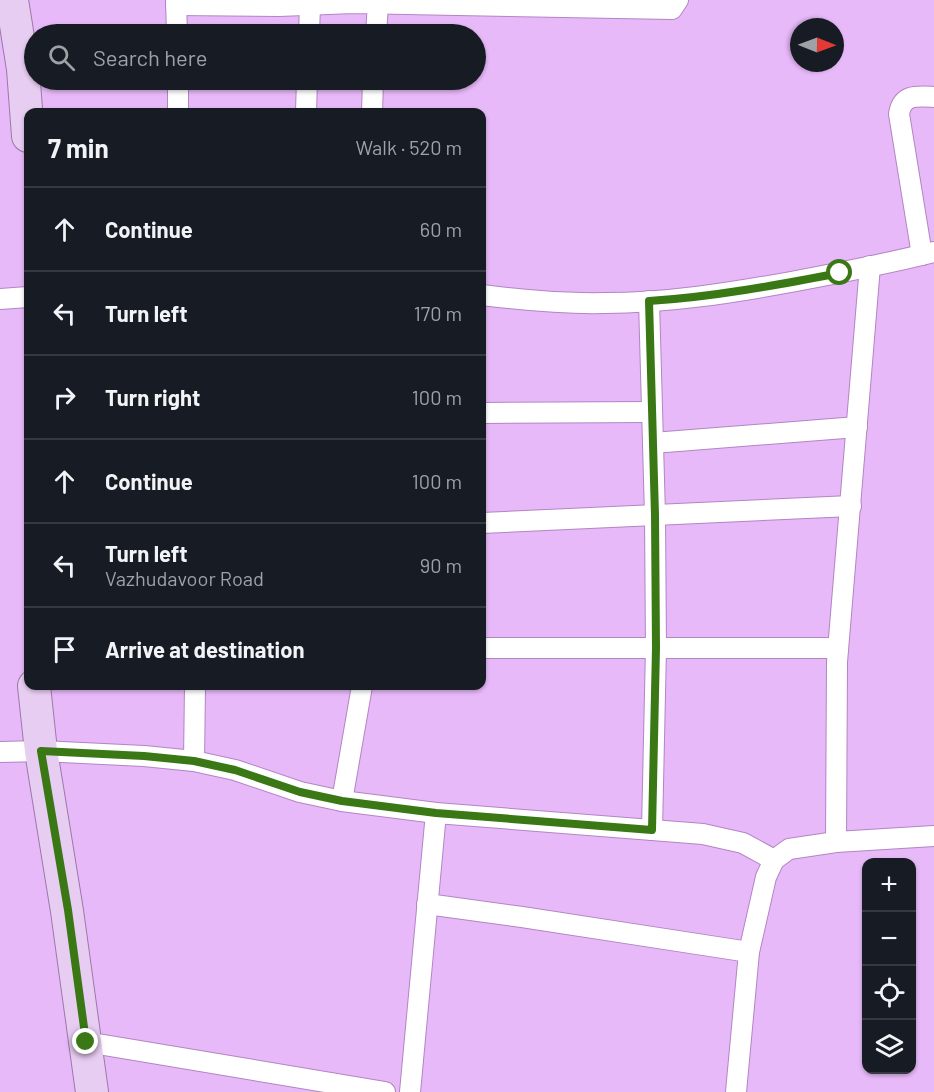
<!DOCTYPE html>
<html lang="en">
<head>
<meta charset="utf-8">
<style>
	:root { --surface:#171b24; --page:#20242c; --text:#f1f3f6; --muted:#9ea1a6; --line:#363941 }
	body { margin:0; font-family:Barlow,sans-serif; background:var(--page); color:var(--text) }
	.controls { position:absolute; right:18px; bottom:18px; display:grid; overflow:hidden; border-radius:12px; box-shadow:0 2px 4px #0004 }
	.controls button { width:54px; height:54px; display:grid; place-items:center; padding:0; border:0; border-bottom:2px solid var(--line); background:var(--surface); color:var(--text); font:30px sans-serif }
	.compass { position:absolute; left:790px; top:18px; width:54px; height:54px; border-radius:50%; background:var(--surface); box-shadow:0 2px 4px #0004; rotate:91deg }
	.stop { position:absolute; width:18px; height:18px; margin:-14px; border:4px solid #397814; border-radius:50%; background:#fff }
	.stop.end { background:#397814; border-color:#fff; box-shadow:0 2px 6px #0008 }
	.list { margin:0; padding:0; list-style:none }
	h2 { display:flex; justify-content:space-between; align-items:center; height:78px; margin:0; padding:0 24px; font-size:26px }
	h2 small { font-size:20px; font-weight:400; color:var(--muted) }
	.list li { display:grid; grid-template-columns:39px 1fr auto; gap:18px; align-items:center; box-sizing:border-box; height:84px; padding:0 24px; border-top:2px solid var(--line) }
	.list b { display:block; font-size:22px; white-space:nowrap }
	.list p { margin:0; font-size:20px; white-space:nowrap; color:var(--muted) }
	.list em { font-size:20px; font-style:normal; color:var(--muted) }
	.icon { flex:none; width:33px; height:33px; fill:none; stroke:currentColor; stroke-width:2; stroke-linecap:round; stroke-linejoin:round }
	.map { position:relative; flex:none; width:934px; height:1092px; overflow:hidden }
	.search { position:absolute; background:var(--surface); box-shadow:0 2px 4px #0004; left:24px; top:24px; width:462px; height:66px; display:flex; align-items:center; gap:15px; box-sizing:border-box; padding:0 21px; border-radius:33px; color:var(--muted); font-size:22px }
	.panel { position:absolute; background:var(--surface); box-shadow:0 2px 4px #0004; left:24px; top:108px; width:462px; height:582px; border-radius:12px }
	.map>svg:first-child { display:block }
</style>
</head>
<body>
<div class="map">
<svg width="934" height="1092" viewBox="0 0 934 1092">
	<rect width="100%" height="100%" fill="#e8b9f9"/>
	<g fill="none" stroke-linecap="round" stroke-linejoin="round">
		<defs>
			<g id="street">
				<polyline points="176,0 177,34"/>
				<polyline points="176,5 279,6 353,3 672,9 678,0"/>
				<polyline points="309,34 310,6"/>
				<polyline points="376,34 378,4"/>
				<polyline points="178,80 178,112"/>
				<polyline points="306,112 307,80"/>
				<polyline points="372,112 373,80"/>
				<path d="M922,255l-23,-141c3,-20 18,-18 35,-17"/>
				<path d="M482,295c40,5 82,9 123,8 62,0 125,-10 186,-21 48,-9 96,-18 143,-30"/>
				<polyline points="0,299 28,297"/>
				<polyline points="649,301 655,515 656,648 652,830"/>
				<polyline points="482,413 652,412"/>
				<polyline points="653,443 857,427"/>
				<polyline points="482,523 851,506"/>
				<polyline points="482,648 838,648"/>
				<polyline points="0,752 41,751 144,756 194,761 235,770 300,792 342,801 436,813 703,834 743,843 774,860"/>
				<polyline points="194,761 195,686"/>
				<polyline points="342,801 362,686"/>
				<polyline points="836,842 837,662 870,266"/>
				<polyline points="427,904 522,917 749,952"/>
				<polyline points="86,1042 385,1092"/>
				<polyline points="410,1092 436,813"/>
				<polyline points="736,1092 749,952 766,877 774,860 789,849 836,842 934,836"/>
			</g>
			<g id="primary">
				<polyline points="12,0 23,69 28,136"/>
				<polyline points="34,686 41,751 67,911 92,1092"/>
			</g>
		</defs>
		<use href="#street" stroke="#b285c3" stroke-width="22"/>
		<use href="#primary" stroke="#9b78a8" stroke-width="34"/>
		<use href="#street" stroke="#fff" stroke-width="20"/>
		<use href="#primary" stroke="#e8cdf2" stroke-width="32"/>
	</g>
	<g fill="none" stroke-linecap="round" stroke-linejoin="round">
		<path stroke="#397814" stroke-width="8" d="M86,1042l-18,-132 -27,-159 103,5 50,5 41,9 65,22 42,9 94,12 216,17 4,-182 -1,-133 -6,-214c64,-4 128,-16 191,-28"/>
	</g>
</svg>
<div class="controls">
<button>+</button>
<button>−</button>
<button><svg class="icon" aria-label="locate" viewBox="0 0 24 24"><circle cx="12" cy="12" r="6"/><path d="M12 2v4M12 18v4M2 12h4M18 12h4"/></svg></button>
<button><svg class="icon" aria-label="layers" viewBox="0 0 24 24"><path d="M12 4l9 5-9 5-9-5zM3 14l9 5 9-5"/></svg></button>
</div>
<svg class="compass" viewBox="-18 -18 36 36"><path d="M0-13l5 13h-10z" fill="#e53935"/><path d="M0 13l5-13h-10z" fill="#9ea1a6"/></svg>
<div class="stop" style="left:840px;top:273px"></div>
<div class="stop end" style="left:86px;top:1042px"></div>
<div class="search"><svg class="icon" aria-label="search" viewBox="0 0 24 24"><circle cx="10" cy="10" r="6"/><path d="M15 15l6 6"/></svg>Search here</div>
<section class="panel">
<h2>7 min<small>Walk · 520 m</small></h2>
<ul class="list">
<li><svg class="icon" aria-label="ahead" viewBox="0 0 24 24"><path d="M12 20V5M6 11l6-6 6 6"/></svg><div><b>Continue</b></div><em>60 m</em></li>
<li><svg class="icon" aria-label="left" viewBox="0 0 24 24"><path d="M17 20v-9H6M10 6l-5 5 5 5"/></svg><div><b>Turn left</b></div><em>170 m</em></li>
<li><svg class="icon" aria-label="right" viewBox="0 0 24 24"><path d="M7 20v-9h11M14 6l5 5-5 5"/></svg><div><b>Turn right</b></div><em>100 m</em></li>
<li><svg class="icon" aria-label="ahead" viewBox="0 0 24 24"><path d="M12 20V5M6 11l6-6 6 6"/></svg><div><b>Continue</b></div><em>100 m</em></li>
<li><svg class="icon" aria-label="left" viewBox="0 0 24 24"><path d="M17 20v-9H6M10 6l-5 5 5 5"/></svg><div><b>Turn left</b><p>Vazhudavoor Road</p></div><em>90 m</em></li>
<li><svg class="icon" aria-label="arrive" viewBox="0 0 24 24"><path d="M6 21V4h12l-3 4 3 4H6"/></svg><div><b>Arrive at destination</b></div></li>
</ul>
</section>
</div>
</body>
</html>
